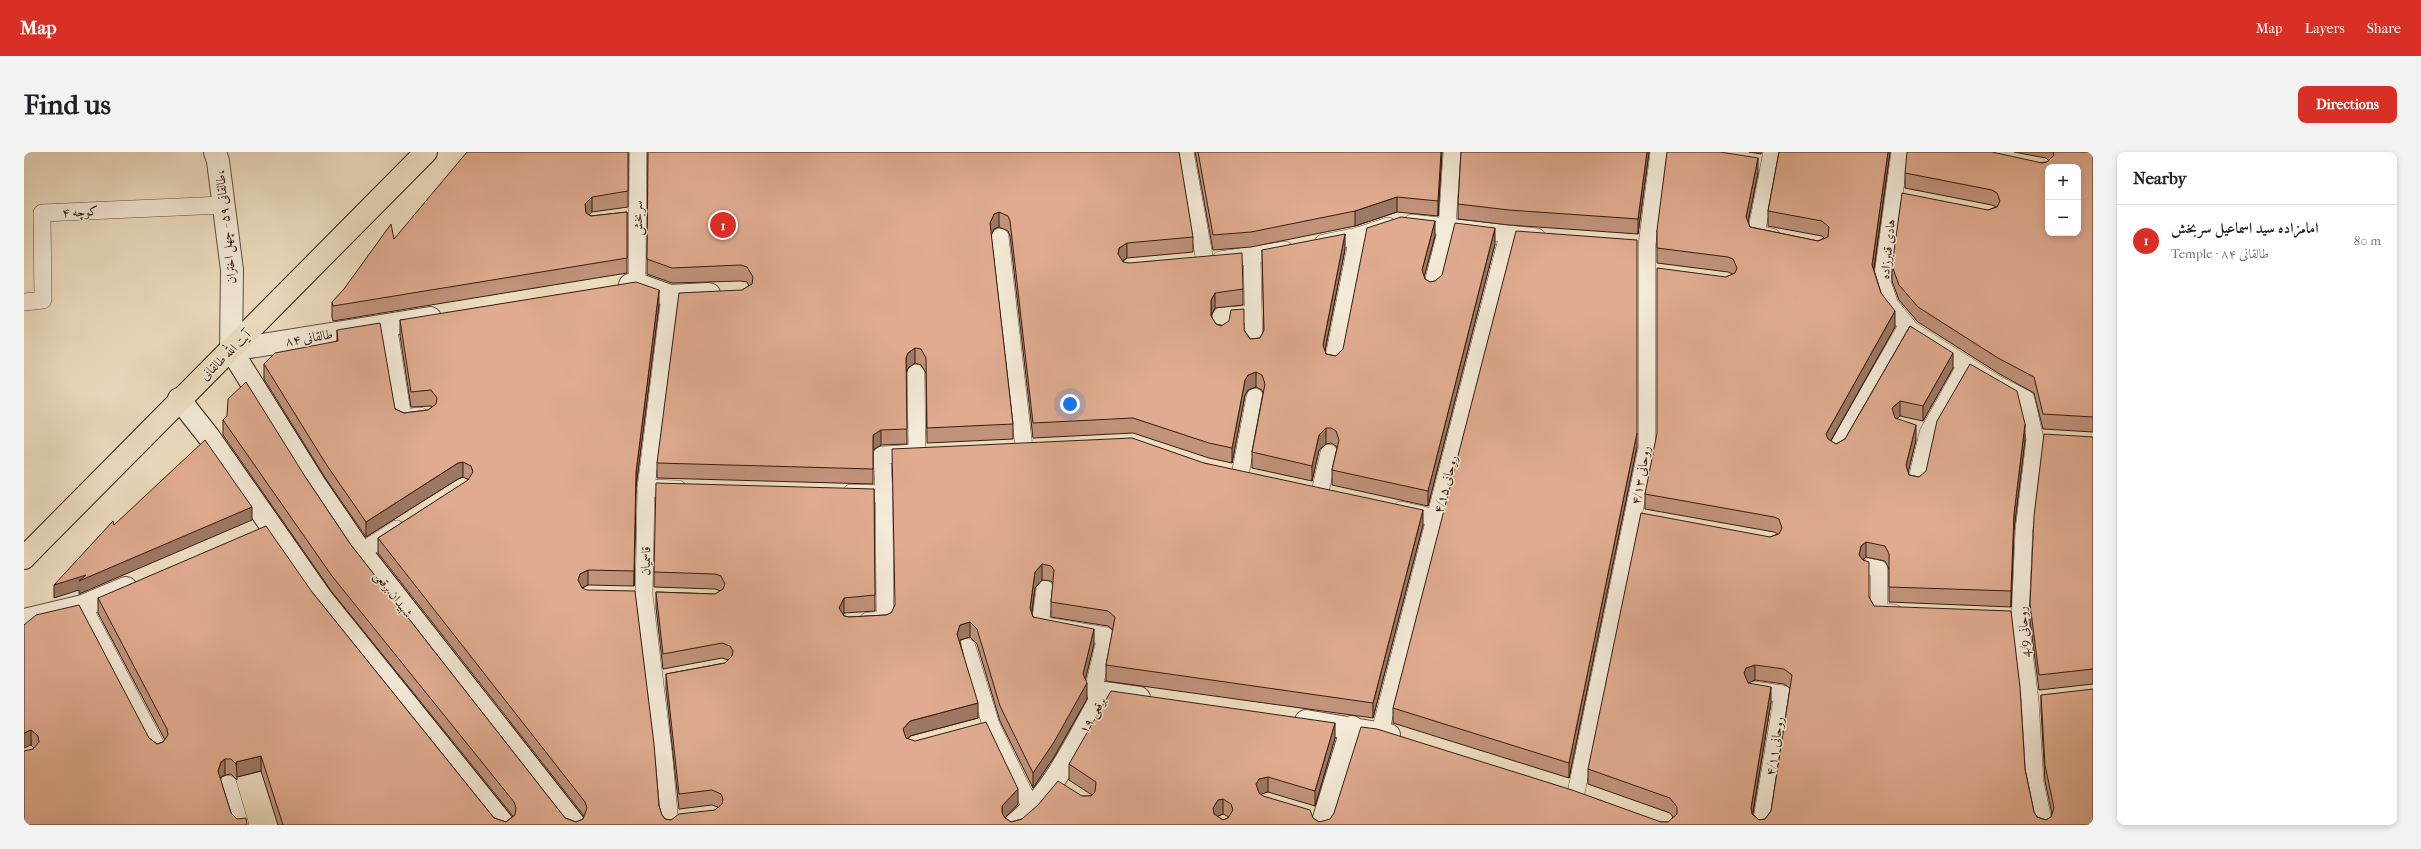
<!DOCTYPE html>
<html lang="en">
<head>
<meta charset="utf-8">
<style>
	:root { --surface:#fff; --page:#f2f2f2; --text:#202124; --muted:#757577; --line:#e0e0e0; --accent:#d93025 }
	body { margin:0; font-family:"IM FELL French Canon",Amiri,serif; background:var(--page); color:var(--text) }
	.controls { position:absolute; right:12px; top:12px; display:grid; overflow:hidden; border-radius:8px; box-shadow:0 2px 6px #0003 }
	.controls button { width:36px; height:36px; display:grid; place-items:center; padding:0; border:0; border-bottom:1px solid var(--line); background:var(--surface); color:var(--text); font:20px sans-serif }
	.you { position:absolute; left:1046px; top:252px; width:14px; height:14px; margin:-10px; border:3px solid #fff; border-radius:50%; background:#1a73e8; box-shadow:0 0 0 6px #1a73e833 }
	.badge { display:grid; place-items:center; width:26px; height:26px; border-radius:50%; background:var(--accent); color:#fff; font-size:13px; font-weight:700 }
	.pin { position:absolute; translate:-50% -50%; border:2px solid #fff; box-shadow:0 1px 4px #0006 }
	.list { margin:0; padding:0; list-style:none }
	h2 { display:flex; justify-content:space-between; align-items:center; height:52px; margin:0; padding:0 16px; font-size:17px }
	h2 small { font-size:13px; font-weight:400; color:var(--muted) }
	.list li { display:grid; grid-template-columns:26px 1fr auto; gap:12px; align-items:center; box-sizing:border-box; height:72px; padding:0 16px; border-top:1px solid var(--line) }
	.list b { display:block; font-size:15px; white-space:nowrap }
	.list p { margin:0; font-size:13px; white-space:nowrap; color:var(--muted) }
	.list em { font-size:13px; font-style:normal; color:var(--muted) }
	.map { position:relative; flex:none; width:2069px; height:673px; overflow:hidden; border-radius:8px }
	header { display:flex; align-items:center; gap:24px; box-sizing:border-box; height:56px; padding:0 20px; background:var(--accent); color:#fff }
	header strong { font-size:19px }
	nav { display:flex; gap:22px; margin-inline-start:auto; font-size:14px }
	.intro { display:flex; align-items:center; justify-content:space-between; box-sizing:border-box; height:96px; padding:0 24px }
	h1 { margin:0; font-size:28px }
	.button { padding:10px 18px; border-radius:8px; background:var(--accent); color:#fff; font-size:14px; font-weight:700 }
	main { display:flex; gap:24px; padding:0 24px }
	aside { flex:1; background:var(--surface); border-radius:8px; box-shadow:0 2px 6px #0003 }
	.map>svg:first-child { display:block }
</style>
</head>
<body>
<header>
<strong>Map</strong>
<nav><a>Map</a><a>Layers</a><a>Share</a></nav>
</header>
<div class="intro"><h1>Find us</h1><a class="button">Directions</a></div>
<main>
<div class="map">
<svg width="2069" height="673" viewBox="0 0 2069 673">
	<rect width="100%" height="100%" fill="#eddec1"/>
	<filter id="stains"><feTurbulence type="fractalNoise" baseFrequency=".005" numOctaves="4"/><feColorMatrix values="0 0 0 0 .2 0 0 0 0 .09 0 0 0 0 .02 0 0 0 .5 -.17"/></filter>
	<radialGradient id="worn" r=".72"><stop offset=".6" stop-color="#630" stop-opacity="0"/><stop offset="1" stop-color="#630" stop-opacity=".3"/></radialGradient>
	<g fill="none" stroke-linecap="round" stroke-linejoin="round">
		<defs>
			<g id="lane">
				<polyline points="1161,0 1181,109"/>
				<polyline points="1748,0 1732,82 1748,85"/>
				<polyline points="1876,0 1858,130 1866,153 1887,178 1969,230 2002,247 2011,287 2000,378 1996,468 2006,549 2011,630 2020,673"/>
				<polyline points="1388,71 1513,85"/>
				<polyline points="976,85 1000,296"/>
				<polyline points="1299,91 1334,84 1364,74"/>
				<polyline points="1228,105 1230,193"/>
				<polyline points="1196,108 1261,98"/>
				<polyline points="613,132 614,0"/>
				<polyline points="1408,135 1423,76 1428,0"/>
				<polyline points="646,144 622,336 620,443 640,606 646,673"/>
				<polyline points="0,150 19,148 18,61 199,53"/>
				<polyline points="364,172 379,266 396,264"/>
				<polyline points="1197,179 1197,164 1229,162"/>
				<polyline points="1309,210 1334,84"/>
				<polyline points="892,221 893,301"/>
				<polyline points="1812,297 1883,174"/>
				<polyline points="1216,323 1231,245"/>
				<polyline points="1892,331 1904,281 1942,213"/>
				<polyline points="622,336 654,337"/>
				<polyline points="1296,340 1305,301"/>
				<polyline points="827,341 860,342 858,303 892,301"/>
				<polyline points="1377,358 1412,366"/>
				<polyline points="337,400 373,377"/>
				<polyline points="1845,415 1855,417 1855,460 1870,461"/>
				<polyline points="1021,437 1016,473 1082,484 1069,539 1080,541"/>
				<polyline points="59,454 134,597"/>
				<polyline points="844,469 861,468 860,342"/>
				<polyline points="943,495 967,573 1008,658"/>
				<polyline points="1730,538 1759,542 1737,673"/>
				<polyline points="1356,580 1484,83"/>
				<polyline points="204,632 216,673"/>
				<polyline points="1552,641 1623,296 1623,93 1635,0"/>
			</g>
			<g id="street">
				<polyline points="191,0 194,9 208,118 207,198 406,166"/>
				<polyline points="606,133 613,132 646,144 685,142"/>
				<polyline points="0,468 59,454 102,436"/>
				<polyline points="1282,569 1365,583"/>
				<path d="M990,673c41,-33 64,-87 90,-132l35,5"/>
				<polyline points="1298,673 1328,575"/>
			</g>
			<g id="secondary">
				<polyline points="207,198 292,334 337,400 551,673"/>
				<polyline points="155,247 185,285 298,447 480,673"/>
			</g>
			<path id="primary" d="M0,406c133,-136 268,-270 402,-406"/>
		</defs>
		<use href="#lane" stroke="#644c3d" stroke-width="18"/>
		<use href="#street" stroke="#644c3d" stroke-width="24"/>
		<use href="#secondary" stroke="#361c11" stroke-width="24"/>
		<use href="#primary" stroke="#361c11" stroke-width="24"/>
		<use href="#lane" stroke="#f3ead7" stroke-width="17"/>
		<use href="#street" stroke="#f3ead7" stroke-width="22"/>
		<use href="#secondary" stroke="#f3ead7" stroke-width="22"/>
		<use href="#primary" stroke="#eddec1" stroke-width="22"/>
	</g>
	<g fill="#c1937b" stroke="#361c11" fill-rule="evenodd">
		<polygon points="604,0 604,55 568,60 565,63 567,64 603,60 603,121 309,169 308,165 308,150 370,87"/>
		<polygon points="624,0 1169,85 1169,100 1103,106 1099,109 1099,110 1219,137 1219,153 1191,156 1187,164 1192,172 1220,178 1226,187 1236,186 1240,179 1238,98 1321,97 1301,199 1302,202 1312,204 1319,197 1411,84 1400,125 1401,127 1406,130 1411,129 1471,92 1404,354 1308,333 1308,318 1313,296 1312,294 1307,291 1302,292 1295,298 1288,329 1228,316 1228,300 1239,241 1238,238 1232,235 1224,238 1221,243 1208,311 1185,306 1109,281 1009,286 986,84 984,79 975,75 970,77 967,83 989,272 989,287 903,291 902,221 897,213 891,211 884,216 882,220 883,292 857,293 849,298 849,332 633,326 633,311 718,138 725,134 723,130 717,129 648,131 623,122"/>
		<polygon points="1171,0 1418,0 1414,64 1373,60 1331,74 1227,95 1189,98"/>
		<polygon points="1625,0 1614,82 1485,73 1434,67 1434,52"/>
		<polygon points="1725,0 1738,0 1737,2"/>
		<path d="M1755,0h111l-16,118 7,23 14,34 -64,114 5,3 9,-5 65,-113 43,42 -30,53 -23,-5 -3,3 19,21 -8,32 1,3 10,2 106,-37 -11,90 -3,77 -122,-5v-33l-4,-8 -19,-4 -3,3 6,37 5,9 151,163 9,43 3,5 9,3 5,-3 1,-3 -7,-33 -4,-71v-15l52,130h-1815l-17,-54 -24,6v3l-6,-6 -6,1 -5,3 11,35 6,6 10,6 -214,-76 1,-1 -3,-3 -7,-120 125,113 8,6 6,-2 2,-2 -67,-127v-15l214,-6 182,226 12,4 7,-6 -181,-224 -109,-157v-15l83,58 45,67 214,273 11,4 7,-3 1,-3 -206,-263v-15l91,-58 -6,-3 -5,2 -92,58 -40,-58 -62,-100v-15l73,-23v-11l58,79 9,4 24,-3 4,-3 -1,-1 -20,1 -11,-72v-15l259,-15 -23,182 -2,99 -46,-1 -6,3 77,218 3,9 3,4 6,1 44,-10 3,-3 -6,-2 -33,4 -13,-120v-15l59,-11 3,-3 -6,-2 -59,11 -7,-62v-15l59,2 6,-3 -6,-2 -61,-2v-15l220,-83 1,122 -31,2 -1,1 1,2 5,1 37,-2 5,-2 313,-150 219,62 -50,193 -267,-37v-16l7,-35 -5,-4 -57,-9v-15l2,-18 -2,-3 -9,-1 -7,8 -3,25 1,4 61,27 -9,36 2,19 -33,58 -21,31 -33,-67 -23,-77 -7,-7 -10,3v1l18,77 -68,18 -2,3 110,65 -13,14 6,4 11,-3 60,-23h9l1,-1 -23,-15v-16l266,-26 -20,68 -47,-14 -8,2 3,2 50,22 6,4h349l5,-5 -3,-4 -82,-29v-15l182,-232 8,-3 -4,-2 -129,-23v-15l81,-217 7,-3 -5,-2 -71,-9v-33l101,-57 -10,49 2,5 68,14 6,-3 -2,-2 -54,-10v-15zM1731,528l29,4 6,4 -19,123 -6,8 -6,1 -6,-6 18,-112 -23,-19zM1199,662l6,3 -1,1 -5,2 -6,-4h1z"/>
		<polygon points="1990,0 2069,0 2069,280 2019,277 2010,241 1974,221 1894,170 1875,148 1868,129 1868,114 1964,58 1972,55 1968,53 1881,36 1881,21 2023,10 2025,9 2022,6"/>
		<polygon points="2069,285 2069,532 2015,538 2006,468 2006,452"/>
		<polygon points="1613,295 1545,626 1369,571 1369,556"/>
	</g>
	<g fill="#9d7864" stroke="#361c11">
		<polygon points="1417,0 1418,0 1414,64 1414,49"/>
		<polygon points="1623,0 1625,0 1614,82 1614,67"/>
		<polygon points="1864,0 1866,0 1848,129 1848,113"/>
		<polygon points="1734,6 1734,21 1722,80 1722,65"/>
		<polygon points="568,45 568,60 561,67 561,52"/>
		<polygon points="1373,45 1373,60 1331,74 1331,59"/>
		<polygon points="975,60 975,75 970,77 966,86 966,71 970,62"/>
		<polygon points="1411,69 1411,84 1398,133 1398,118"/>
		<polygon points="1471,76 1471,92 1404,354 1404,339"/>
		<polygon points="1321,82 1321,97 1299,208 1299,193"/>
		<polygon points="1103,91 1103,106 1095,111 1094,102 1095,96"/>
		<polygon points="635,138 635,153 612,335 610,434 612,320"/>
		<polygon points="1191,141 1191,156 1187,164 1187,148"/>
		<polygon points="1871,159 1871,175 1802,297 1802,282"/>
		<polygon points="891,196 891,211 884,216 882,221 882,206 884,201"/>
		<polygon points="1929,201 1929,216 1899,269 1899,254"/>
		<polygon points="1232,220 1232,235 1224,238 1221,243 1208,311 1208,296 1221,228 1224,223"/>
		<polygon points="1876,249 1876,264 1868,271 1868,256"/>
		<polygon points="2001,272 2001,288 1990,378 1987,455 1987,439 1990,362"/>
		<polygon points="1892,273 1892,288 1882,329 1882,313"/>
		<polygon points="1302,276 1302,292 1295,298 1288,329 1288,314 1295,283"/>
		<polygon points="857,278 857,293 849,298 849,283"/>
		<polygon points="1613,281 1613,295 1545,626 1545,611"/>
		<polygon points="439,310 439,325 434,327 342,385 342,370 434,311"/>
		<polygon points="228,355 228,368 55,442 55,438 30,446 30,433"/>
		<polygon points="1399,358 1399,373 1349,566 1349,551"/>
		<polygon points="1842,390 1842,405 1837,409 1835,403 1837,394"/>
		<polygon points="1018,412 1018,428 1011,436 1006,472 1006,456 1011,420"/>
		<polygon points="564,418 564,433 556,437 554,428 556,422"/>
		<polygon points="820,446 820,461 815,471 815,456"/>
		<polygon points="946,470 946,485 936,488 933,498 933,482 936,473"/>
		<polygon points="1070,477 1070,492 1059,537 1059,522"/>
		<polygon points="1731,513 1731,528 1722,532 1720,521 1722,516"/>
		<polygon points="1063,531 1063,547 1030,605 1009,636 1009,621"/>
		<polygon points="1747,535 1747,550 1727,671 1727,656"/>
		<polygon points="954,551 954,566 886,584 879,592 879,577 886,569"/>
		<polygon points="1311,571 1311,586 1291,654 1291,639"/>
		<polygon points="7,578 7,593 0,596 0,581"/>
		<polygon points="237,604 237,619 213,625 212,610"/>
		<polygon points="201,607 201,623 197,625 194,634 194,619 197,610"/>
		<polygon points="1244,625 1244,640 1235,643 1232,648 1232,632 1235,627"/>
		<polygon points="994,637 994,652 978,669 978,673 978,654"/>
		<polygon points="1199,647 1199,662 1194,664 1189,672 1189,656 1194,648"/>
	</g>
	<g fill="#e0ab8f" stroke="#361c11" fill-rule="evenodd">
		<polygon points="443,0 604,0 604,39 568,45 561,52 562,61 567,64 603,60 603,106 309,154 308,150 320,137 367,72 370,87"/>
		<polygon points="624,0 1155,0 1169,85 1103,91 1095,96 1094,102 1099,110 1105,111 1218,101 1219,137 1191,141 1187,148 1187,164 1192,172 1197,174 1205,169 1207,158 1220,157 1220,178 1226,187 1236,186 1240,178 1238,98 1321,82 1299,193 1302,202 1312,204 1319,197 1343,76 1377,65 1411,69 1398,118 1401,127 1406,130 1411,129 1418,123 1431,71 1471,76 1404,339 1308,318 1315,288 1312,279 1307,276 1302,276 1295,283 1288,314 1228,300 1241,232 1238,223 1232,220 1224,223 1221,228 1208,296 1185,291 1109,266 1009,271 986,69 984,64 975,60 970,62 966,71 989,272 903,276 902,206 897,197 891,196 884,201 882,206 883,277 857,278 849,283 849,317 633,311 655,141 718,138 728,132 729,125 723,115 717,113 648,116 623,107"/>
		<polygon points="1174,0 1417,0 1414,49 1373,45 1331,59 1227,80 1189,83"/>
		<polygon points="1437,0 1623,0 1614,67 1485,58 1434,52"/>
		<path d="M1643,0h53l38,6 -12,59 4,10 68,14 10,-4 1,-10 -7,-6 -54,-10 11,-59h109l-16,113 9,28 14,18 -69,123 2,5 8,5 9,-5 65,-113 43,27 -30,53 -23,-5 -8,7 3,10 21,7 -10,40 3,10 10,2 7,-6 11,-50 33,-57 47,27 8,33 -11,90 -3,77 -122,-4v-33l-4,-8 -19,-4 -5,4 -2,9 4,5 6,2v35l5,9 137,5 9,76 5,82 9,43 3,5 9,3 5,-3 3,-9 -9,-43 -4,-70 52,-6v136h-1810l-22,-69 -25,6 1,3 -6,-6h-6l-4,3 -3,9 13,42 6,6 9,-1 1,7h-223v-74l9,-2 6,-7 -1,-6 -7,-6 -7,3v-108l12,-10 43,-10 70,133 8,6 6,-2 5,-7 -1,-6 -69,-131 168,-72 46,66 182,226 12,4 9,-7 1,-7 -2,-6 -182,-226 -109,-156 4,-4 1,-17 18,-17 60,96 45,67 214,273 11,4 7,-3 4,-11 -2,-6 -207,-264 90,-58 5,-8 -2,-6 -8,-4 -5,1 -92,59 -40,-58 -62,-100 11,-11 63,-12 -1,-11 43,-7 15,86 9,4 24,-3 8,-6 1,-6 -6,-8 -20,2 -11,-72 236,-38 23,8 -23,182 -2,99 -46,-1 -8,4 -2,6 4,8 5,2 48,1 19,153 5,62 3,9 3,4 6,1 8,-6 36,-4 7,-6 1,-5 -2,-5 -9,-4 -33,4 -13,-120 59,-11 7,-7 1,-5 -3,-5 -8,-3 -59,11 -7,-62 59,2 8,-5 2,-5 -4,-8 -6,-2 -61,-2 2,-89 218,6 1,106 -31,3 -5,10 5,8 5,1 37,-2 5,-2 4,-8 -3,-156 240,-11 72,25 219,47 -50,193 -267,-38 9,-48 -7,-6 -57,-9 3,-32 -3,-4 -9,-2 -7,8 -5,36 3,9 61,12 -11,45 4,9 -33,59 -21,31 -33,-67 -23,-77 -7,-7 -10,3 -3,9 21,69 -68,18 -7,8 3,9 9,3 71,-19 32,67 -16,17v7l3,5 6,4 11,-3 16,-14 20,-24 24,15h9l4,-4 1,-10 -27,-18 42,-73 224,32 -20,68 -47,-14 -9,2 -3,5 3,9 4,3 47,14 3,8 6,4 11,-3 4,-6 27,-86 16,2 195,61 89,32h7l9,-8v-7l-7,-9 -82,-29 53,-256 129,24 9,-3 3,-6 -3,-9 -5,-2 -129,-23 12,-61v-165l69,9 9,-4 2,-5 -4,-9 -5,-2 -71,-9v-18zM1731,513l29,4 8,6 -21,136 -6,8 -6,1 -7,-6 -1,-6 20,-121 -23,-4 -4,-10 2,-5zM1199,647l8,5 2,6 -5,8 -5,2 -9,-6 -1,-6 5,-8z"/>
		<path d="M1883,0h85l50,11 5,-1 7,-7 -1,-3h40v265l-50,-3 -9,-37 -36,-19 -80,-51 -19,-22 -7,-19 10,-73 86,17 9,-3 3,-6 -3,-8 -5,-3 -87,-17zM2024,15h30v66h-30z"/>
		<polygon points="1492,79 1613,88 1613,281 1545,611 1369,556"/>
		<polygon points="2020,282 2069,285 2069,517 2015,523 2006,452 2010,364"/>
		<polygon points="181,288 228,355 55,429 62,423 30,433 89,369 90,373"/>
	</g>
	<g text-anchor="middle" stroke-width="3" stroke-linejoin="round" paint-order="stroke">
		<g font-size="13" fill="#361c11" stroke="#f3ead7">
			<text transform="translate(56 59) rotate(-3)" y="5">کوچه ۴</text>
			<text transform="translate(613 66) rotate(-89)" y="5">سربخش</text>
			<text transform="translate(201 75) rotate(-96)" y="5">طالقانی ۵۹ - چهل اختران،</text>
			<text transform="translate(1863 97) rotate(-84)" y="5">هادی قنبرزاده</text>
			<text transform="translate(285 185) rotate(-9)" y="5">طالقانی ۸۴</text>
			<text transform="translate(201 203) rotate(-44)" y="5">آیت الله طالقانی</text>
			<text transform="translate(1616 323) rotate(-80)" y="5">روحانی ۴/۱۳</text>
			<text transform="translate(1421 332) rotate(-75)" y="5">روحانی ۴/۱۵</text>
			<text transform="translate(621 409) rotate(-89)" y="5">قاسمیان</text>
			<text transform="translate(370 442) rotate(52)" y="5">شهیدان برقعی</text>
			<text transform="translate(1999 480) rotate(-94)" y="5">روحانی 4/9</text>
			<text transform="translate(1068 563) rotate(-59)" y="5">برقعی ۱۹</text>
			<text transform="translate(1750 594) rotate(-81)" y="5">روحانی ۴/۱۱</text>
		</g>
	</g>
	<rect width="100%" height="100%" filter="url(#stains)"/>
	<rect width="100%" height="100%" fill="url(#worn)"/>
</svg>
<div class="controls">
<button>+</button>
<button>−</button>
</div>
<div class="you"></div>
<div class="pin badge" style="left:699px;top:73px">1</div>
</div>
<aside>
<h2>Nearby<small></small></h2>
<ul class="list">
<li><span class="badge">1</span><div><b>امامزاده سید اسماعیل سربخش</b><p>Temple · طالقانی ۸۴</p></div><em>80 m</em></li>
</ul>
</aside>
</main>
</body>
</html>
